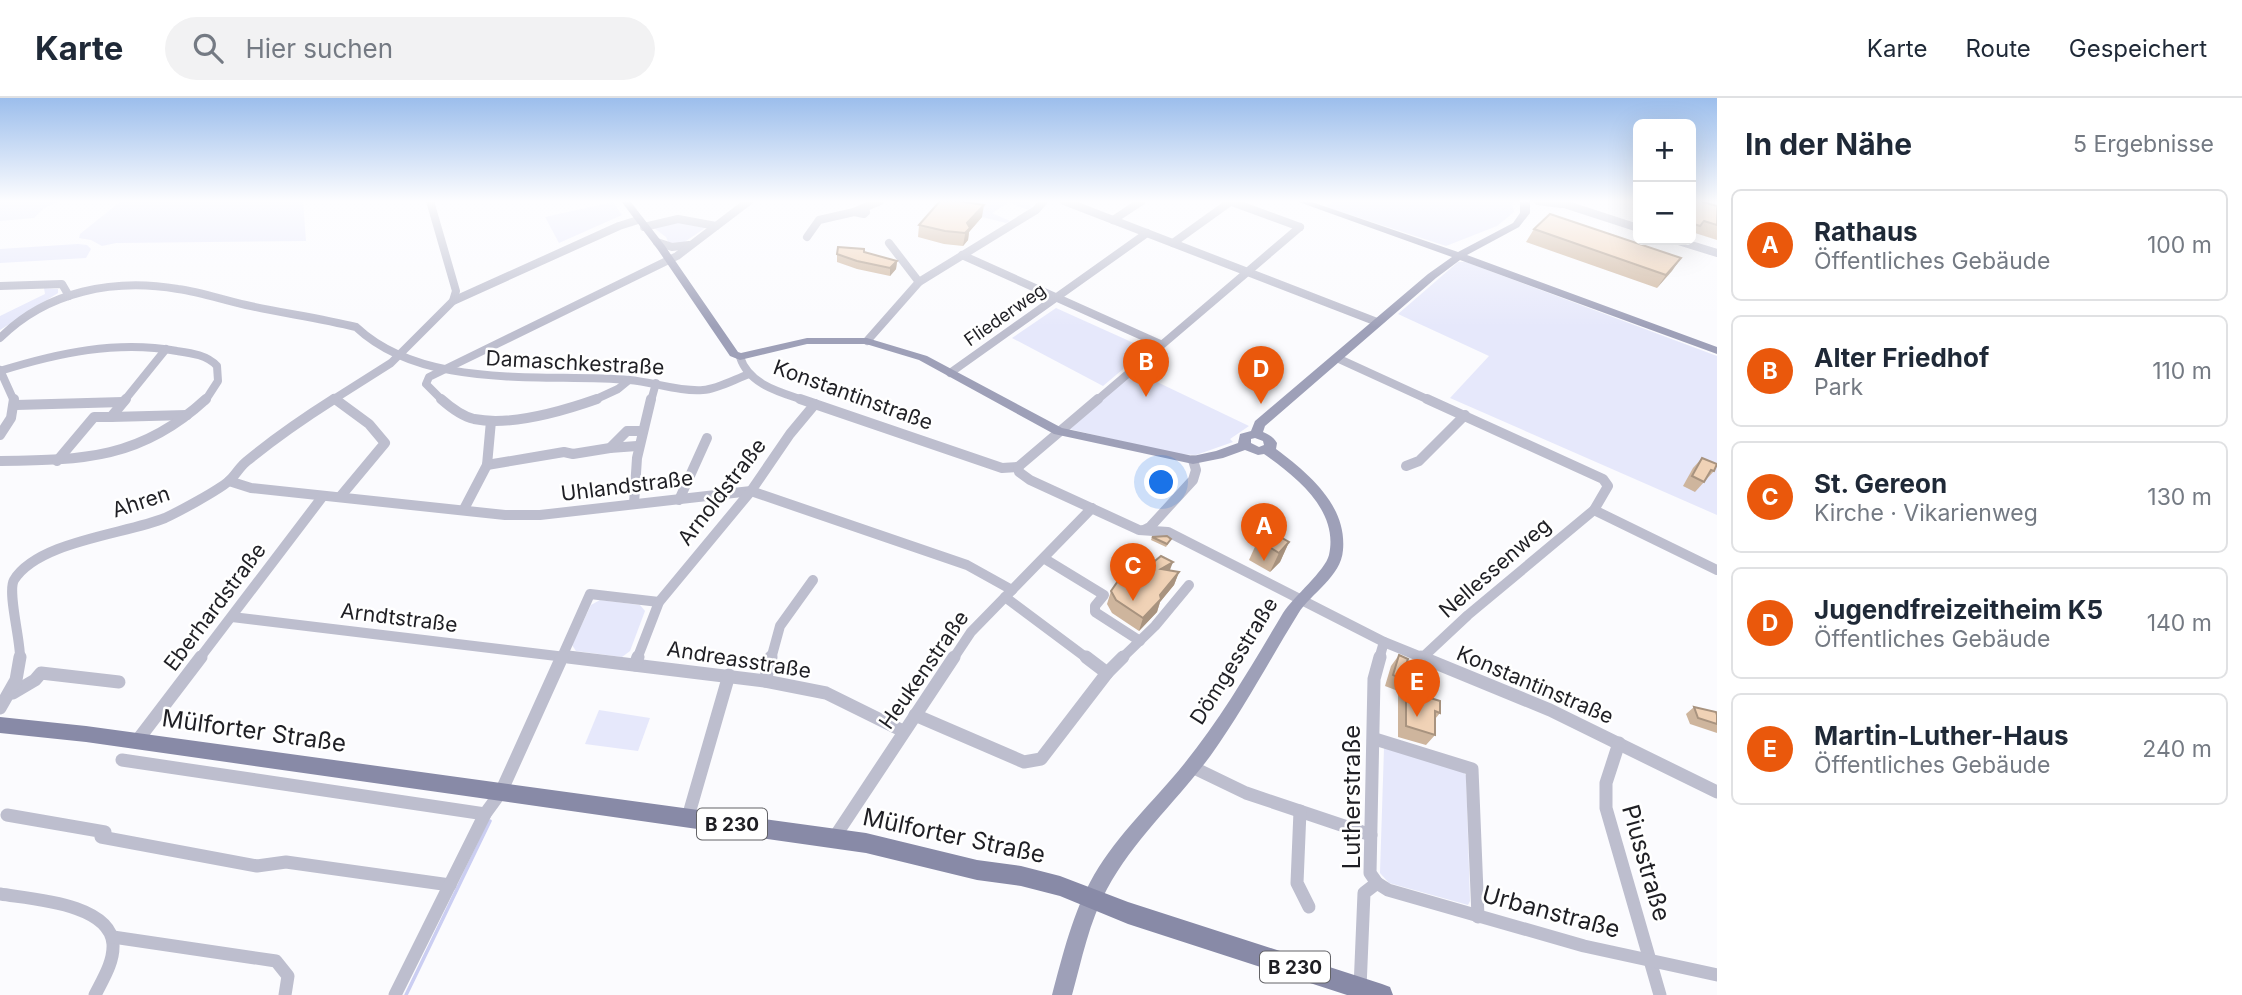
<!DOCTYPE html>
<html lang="de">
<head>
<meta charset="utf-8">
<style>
	:root { --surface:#fff; --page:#f2f2f3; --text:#1f2937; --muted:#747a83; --line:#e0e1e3; --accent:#ea580c }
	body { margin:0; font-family:Inter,sans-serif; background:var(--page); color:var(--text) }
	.controls { position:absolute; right:21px; top:21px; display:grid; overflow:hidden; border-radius:10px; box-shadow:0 7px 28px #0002 }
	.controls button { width:63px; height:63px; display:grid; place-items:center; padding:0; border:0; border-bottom:2px solid var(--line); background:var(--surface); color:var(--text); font:35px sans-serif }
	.you { position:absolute; left:1162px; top:385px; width:24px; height:24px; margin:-18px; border:5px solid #fff; border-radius:50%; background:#1a73e8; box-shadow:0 0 0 10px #1a73e833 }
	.badge { display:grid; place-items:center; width:46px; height:46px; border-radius:50%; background:var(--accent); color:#fff; font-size:23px; font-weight:700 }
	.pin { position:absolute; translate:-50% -58px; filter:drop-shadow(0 2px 4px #0008) }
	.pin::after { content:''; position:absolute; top:37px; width:24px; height:21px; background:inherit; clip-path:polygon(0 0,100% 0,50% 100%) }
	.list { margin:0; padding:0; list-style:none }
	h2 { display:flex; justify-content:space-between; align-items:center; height:91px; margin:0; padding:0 28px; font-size:30px }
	h2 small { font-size:23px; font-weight:400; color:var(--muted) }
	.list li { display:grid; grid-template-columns:46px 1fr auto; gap:21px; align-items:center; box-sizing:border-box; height:112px; margin:0 14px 14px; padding:0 14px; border:2px solid var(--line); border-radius:10px }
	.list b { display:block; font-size:26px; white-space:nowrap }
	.list p { margin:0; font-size:23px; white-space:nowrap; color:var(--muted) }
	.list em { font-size:23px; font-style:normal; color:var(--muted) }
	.icon { flex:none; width:38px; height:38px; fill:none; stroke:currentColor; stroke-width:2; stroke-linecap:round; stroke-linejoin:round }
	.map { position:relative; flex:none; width:1717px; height:897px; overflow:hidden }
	header { display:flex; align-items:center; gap:42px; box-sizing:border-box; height:98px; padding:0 35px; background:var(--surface); border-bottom:2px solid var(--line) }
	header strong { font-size:33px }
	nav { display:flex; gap:38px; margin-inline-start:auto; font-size:24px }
	.search { width:490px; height:63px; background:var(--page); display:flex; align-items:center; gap:18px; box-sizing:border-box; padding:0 24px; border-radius:38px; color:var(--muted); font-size:26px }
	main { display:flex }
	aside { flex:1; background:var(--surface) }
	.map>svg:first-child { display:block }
</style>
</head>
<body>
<header>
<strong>Karte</strong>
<div class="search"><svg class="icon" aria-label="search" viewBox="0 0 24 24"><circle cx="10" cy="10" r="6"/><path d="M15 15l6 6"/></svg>Hier suchen</div>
<nav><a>Karte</a><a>Route</a><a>Gespeichert</a></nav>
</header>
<main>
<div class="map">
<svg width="1717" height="897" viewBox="0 0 1717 897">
	<rect width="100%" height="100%" fill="#fbfbfe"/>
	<g fill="#e6e8fb">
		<polygon points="0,103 60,103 44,110 34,120 0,123"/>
		<polygon points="121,103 303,103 306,143 116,145 102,148 91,142 79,140 80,136"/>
		<polygon points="957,103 1030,103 1031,109 1028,112 1009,104 992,115 1010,123 1006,125 942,109"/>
		<polygon points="1332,103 1512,103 1514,114 1497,128 1446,148 1326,109"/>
		<polygon points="613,104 622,117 559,145 545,119"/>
		<polygon points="676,124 705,130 683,145 669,146 666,139 654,130"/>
		<polygon points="78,146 87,147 91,151 86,160 0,165 0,151"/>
		<polygon points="1458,164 1466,164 1717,258 1717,417 1450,300 1489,258 1398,216"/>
		<polygon points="44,190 58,191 58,195 0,232 0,218 45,196"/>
		<polygon points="1056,210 1147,251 1103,288 1012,240"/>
		<polygon points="1132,272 1249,328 1230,341 1233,344 1196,357 1177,356 1069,331"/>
		<polygon points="600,502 640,507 645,513 630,553 622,559 576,553 572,547 591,507"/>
		<polygon points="599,612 650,620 638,653 585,646"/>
		<polygon points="1384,650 1457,669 1466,677 1470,803 1468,807 1389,785 1380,775"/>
	</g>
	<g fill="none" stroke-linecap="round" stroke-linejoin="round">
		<polyline stroke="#cbcef2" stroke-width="3.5" points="406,897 490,723"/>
		<g stroke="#bdbece" stroke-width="8">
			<polyline points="430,103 456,193 453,203"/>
			<polyline points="1064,103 1377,224"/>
			<polyline points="1229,103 1300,129"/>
			<polyline points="1538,103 1561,106"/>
			<polyline points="1555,103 1638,130"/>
			<polyline points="863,111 866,114 864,116 854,114 880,103"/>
			<polyline points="1113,122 1142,103"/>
			<polyline points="644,129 678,121 716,128"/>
			<polyline points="807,139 819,122 854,114"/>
			<polyline points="1675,142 1717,155"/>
			<polyline points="657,144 672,149 689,147"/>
			<polyline points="889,145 919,184"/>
			<polyline points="1173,145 1230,104"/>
			<polyline points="962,157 1160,246"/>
			<polyline points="0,188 62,186 69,198"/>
			<path d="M0,240c47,-47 114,-60 178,-49 23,3 45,11 68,16 36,8 73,13 110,22 68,64 186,46 273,53 24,2 51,12 74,10 15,-1 32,-11 46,-16"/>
			<polyline points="867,243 919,184 1036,112 1044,103"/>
			<path d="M740,259c9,28 40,35 66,44"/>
			<polyline points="1337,260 1431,303"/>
			<polyline points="0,272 14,303"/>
			<path d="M0,273c58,-18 117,-31 177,-20 14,2 30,4 40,15l1,15 -13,20"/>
			<polyline points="950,275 1147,135"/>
			<polyline points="334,300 337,303"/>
			<polyline points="124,303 166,251"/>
			<polyline points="331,303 391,265 453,203 619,128 638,122"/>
			<polyline points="443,303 426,286 429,279 677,158 749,103"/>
			<polyline points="592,303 618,291 629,282"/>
			<polyline points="651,303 656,285"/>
			<polyline points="1096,303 1300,129"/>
		</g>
		<g stroke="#bdbece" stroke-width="10">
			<polyline points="335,301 369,326 385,345 340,399"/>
			<path d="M441,301c9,8 20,17 33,20 36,7 89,-8 123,-20"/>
			<polyline points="800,301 1002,370 1018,369"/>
			<polyline points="16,307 123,304"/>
			<polyline points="111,319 187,317"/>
			<polyline points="0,337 11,320 14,301"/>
			<polyline points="610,350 637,348"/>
			<path d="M0,363c84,-1 141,-2 206,-62"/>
			<polyline points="57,363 94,319 111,319 126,301"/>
			<polyline points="487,367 564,354 573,356 610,350 627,333 642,333"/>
			<polyline points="1406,368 1419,363 1465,317"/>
			<polyline points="1018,369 1019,374 1030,382 1139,432 1168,434 1384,544 1426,561"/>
			<polyline points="1018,369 1098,301"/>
			<polyline points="229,383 251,390 505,417 540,417 751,393 967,467 1012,492"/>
			<polyline points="679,402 707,340"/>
			<polyline points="634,406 637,360 651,301"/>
			<polyline points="464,411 487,367 491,323"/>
			<polyline points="1594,412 1717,472"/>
			<polyline points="1144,432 1150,429 1193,382 1196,372 1193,362"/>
			<polyline points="1045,461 1104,497 1095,508 1095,514 1140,543"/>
			<polyline points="1005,499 1088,561"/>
			<polyline points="232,519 582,561"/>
			<polyline points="1422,560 1468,517 1594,412 1608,388 1603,381 1427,301"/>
			<path d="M20,561c1,-18 -13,-67 -6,-79 24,-39 112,-46 151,-62 15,-7 52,-27 64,-37 7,-6 11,-15 18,-20 28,-23 57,-43 87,-62"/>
			<polyline points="199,561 323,398"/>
			<polyline points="561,561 590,496 659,504"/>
			<polyline points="637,561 659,504 751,393 790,336 815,306"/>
			<polyline points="771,561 780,528 813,482"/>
			<polyline points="953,561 971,534 1092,410"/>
			<polyline points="1121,561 1155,528 1189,487"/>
			<polyline points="1379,561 1384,544"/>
		</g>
		<g stroke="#bdbece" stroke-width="13">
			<polyline points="568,559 765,583 826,595 903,633"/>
			<polyline points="1086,559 1107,575"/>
			<polyline points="1421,559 1550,612 1717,694"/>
			<polyline points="635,567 638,559"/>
			<polyline points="765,583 771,559"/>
			<polyline points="13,595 35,582 41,575 119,584"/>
			<polyline points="0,610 16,582 20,559"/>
			<polyline points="915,617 1024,664 1041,661 1107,575 1123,559"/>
			<polyline points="1375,641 1472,671 1478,819"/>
			<polyline points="137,643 201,559"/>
			<polyline points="1619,645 1606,685 1606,710 1660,897"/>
			<polyline points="122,662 485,716"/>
			<polyline points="1192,669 1246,695 1371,737"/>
			<polyline points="1300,713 1297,785 1309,809"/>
			<polyline points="7,717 105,734 101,739 257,768 286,764 450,787"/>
			<polyline points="688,719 729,577"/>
			<polyline points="834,740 954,559"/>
			<polyline points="1377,785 1388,792 1584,848 1717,877"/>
			<path d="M0,796c30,5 110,9 113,50 1,18 -10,35 -18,51"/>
			<polyline points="113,839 276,863 288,878 285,897"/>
			<polyline points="1360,890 1364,795 1377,785 1370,775 1374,581 1380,559"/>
			<polyline points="395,897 485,716 501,694 562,559"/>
		</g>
		<path fill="#9ea0b8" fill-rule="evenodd" d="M621,103h9l35,45 73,106 3,1 66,-15h60l60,18 135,72 131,28 23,-5 22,-8 2,-9 11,-3 4,-10 173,-147 24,-17 -156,-56h13l149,51 55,-29 7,-10v-12h10v12l-11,14 -52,28 250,92v7l-257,-94 -24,18 -171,148 -2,6c7,3 10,5 14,11l-1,6c32,24 71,56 67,101 -2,27 -32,43 -45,64 -29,47 -55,96 -87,141 -33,45 -77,84 -104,134 -18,33 -25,70 -35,106h-20c11,-41 21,-83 42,-120 24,-41 60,-74 90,-111 38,-47 68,-99 99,-151 11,-17 42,-42 46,-58 10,-45 -33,-78 -65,-101l-6,1 -13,-5 -22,8 -30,6 -139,-30 -135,-74 -53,-16h-59l-67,16 -10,-4 -72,-106zM1255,340l8,3 1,4 -5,2 -8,-4v-4z"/>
		<polygon fill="#888aa7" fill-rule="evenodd" points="0,619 86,628 866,735 977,762 1021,768 1060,778 1128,804 1382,886 1390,889 1393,897 1347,897 1128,826 1060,798 1021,788 977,782 866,755 86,644 0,635"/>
	</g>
	<g fill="#ceb59d">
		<polygon points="1691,103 1717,108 1717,142 1695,135 1691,140"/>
		<polygon points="982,119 969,134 968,142 963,148 944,146 918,139 919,127"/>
		<polygon points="1534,131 1681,160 1657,190 1526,144"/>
		<polygon points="864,154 897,163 896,171 890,178 857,171 837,164 837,156"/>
		<polygon points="1702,360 1714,373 1695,394 1683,388 1693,370"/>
		<polygon points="1152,439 1171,441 1166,449 1151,442"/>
		<polygon points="1258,442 1289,444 1280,464 1270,474 1249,462"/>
		<polygon points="1150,467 1170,473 1179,474 1174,487 1160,504 1157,514 1139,533 1112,515 1107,506 1111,493 1126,480"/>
		<polygon points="1399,557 1406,566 1426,579 1432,585 1421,597 1440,615 1435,621 1435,637 1426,647 1398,639 1398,593 1385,588 1391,568"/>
		<polygon points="1694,609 1717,617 1717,635 1690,626 1686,616"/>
	</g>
	<g fill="#a8937f">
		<polygon points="984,107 982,119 969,134 968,142 963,148 967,125"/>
		<polygon points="1681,160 1672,173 1657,190 1666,177"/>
		<polygon points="897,163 896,171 890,178 890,170"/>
		<polygon points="1289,444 1280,464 1270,474 1279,455"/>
		<polygon points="1173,464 1168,477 1161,471"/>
		<polygon points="1179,474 1174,487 1160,504 1157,514 1139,533 1143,520"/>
	</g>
	<g fill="#f0d2b6" stroke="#a8937f" stroke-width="2">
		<polygon points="940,103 958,103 984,107 967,125 970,130 965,135 945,133 919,127"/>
		<polygon points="1691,103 1700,103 1717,108 1717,127 1704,123 1700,128 1691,125"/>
		<polygon points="1550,116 1681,160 1666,177 1534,131"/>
		<polygon points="838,149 864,151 864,154 897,163 890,170 857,163 837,156"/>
		<polygon points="1702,360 1717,366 1714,373 1711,372 1704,384 1692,378"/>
		<polygon points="1268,432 1289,444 1279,455 1258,442"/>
		<polygon points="1167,438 1171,441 1167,446 1152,439"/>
		<polygon points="1148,455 1150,467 1161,458 1173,464 1161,471 1179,474 1160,497 1161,501 1143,520 1116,502 1111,493 1120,480 1126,480"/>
		<polygon points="1399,557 1408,561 1406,566 1427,575 1426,579 1432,585 1424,586 1421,597 1440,603 1440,615 1435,613 1435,637 1406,628 1406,583 1393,577"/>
		<polygon points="1694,609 1716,614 1717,617 1717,626 1698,620"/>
	</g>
	<linearGradient id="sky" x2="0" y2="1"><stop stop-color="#9cbeec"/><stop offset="0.45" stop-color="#fdfdff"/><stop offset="1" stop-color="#fdfdff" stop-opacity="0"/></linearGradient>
	<rect width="1717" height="229" fill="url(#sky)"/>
	<g text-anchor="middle" stroke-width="5" stroke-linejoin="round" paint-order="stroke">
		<g font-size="18" fill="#1f1f24" stroke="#fff">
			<text transform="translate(1005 217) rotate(-35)" y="6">Fliederweg</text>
		</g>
		<g fill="#fff" stroke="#626266" stroke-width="2">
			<rect x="697" y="710.5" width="70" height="31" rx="5"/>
			<rect x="1260" y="853.5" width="70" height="31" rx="5"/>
		</g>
		<g font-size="19" font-weight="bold" fill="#1f1f24">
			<text x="732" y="733">B 230</text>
			<text x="1295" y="876">B 230</text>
		</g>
		<g font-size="21" fill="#1f1f24" stroke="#fff">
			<text transform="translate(575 265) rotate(3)" y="7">Damaschkestraße</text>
			<text transform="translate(853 297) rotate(20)" y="7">Konstantinstraße</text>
			<text transform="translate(627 388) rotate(-7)" y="7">Uhlandstraße</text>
			<text transform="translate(722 394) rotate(-52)" y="7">Arnoldstraße</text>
			<text transform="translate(141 404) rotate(-18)" y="7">Ahren</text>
			<text transform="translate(1495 470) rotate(-41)" y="7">Nellessenweg</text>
			<text transform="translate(215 509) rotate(-53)" y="7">Eberhardstraße</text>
			<text transform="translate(399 520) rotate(7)" y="7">Arndtstraße</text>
			<text transform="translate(739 562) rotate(9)" y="7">Andreasstraße</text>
			<text transform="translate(1234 563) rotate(-58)" y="7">Dömgesstraße</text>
			<text transform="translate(924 572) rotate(-55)" y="7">Heukenstraße</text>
			<text transform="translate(1535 587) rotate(23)" y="7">Konstantinstraße</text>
		</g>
		<g font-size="24" fill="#1f1f24" stroke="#fff">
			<text transform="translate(254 633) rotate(8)" y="8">Mülforter Straße</text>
			<text transform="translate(1352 699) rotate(-90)" y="8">Lutherstraße</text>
			<text transform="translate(954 738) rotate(12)" y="8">Mülforter Straße</text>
			<text transform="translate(1646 765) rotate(74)" y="8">Piusstraße</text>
			<text transform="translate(1551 814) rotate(15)" y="8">Urbanstraße</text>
		</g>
	</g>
</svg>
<div class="controls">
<button>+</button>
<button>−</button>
</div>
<div class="you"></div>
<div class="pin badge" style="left:1264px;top:463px">A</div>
<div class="pin badge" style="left:1146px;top:299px">B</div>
<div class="pin badge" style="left:1133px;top:503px">C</div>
<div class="pin badge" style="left:1261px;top:306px">D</div>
<div class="pin badge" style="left:1417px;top:619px">E</div>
</div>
<aside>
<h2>In der Nähe<small>5 Ergebnisse</small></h2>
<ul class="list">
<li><span class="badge">A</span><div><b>Rathaus</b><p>Öffentliches Gebäude</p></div><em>100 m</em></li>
<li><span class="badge">B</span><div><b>Alter Friedhof</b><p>Park</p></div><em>110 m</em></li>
<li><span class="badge">C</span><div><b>St. Gereon</b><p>Kirche · Vikarienweg</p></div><em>130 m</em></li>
<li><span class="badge">D</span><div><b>Jugendfreizeitheim K5</b><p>Öffentliches Gebäude</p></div><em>140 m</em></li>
<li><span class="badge">E</span><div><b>Martin-Luther-Haus</b><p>Öffentliches Gebäude</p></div><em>240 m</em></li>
</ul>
</aside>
</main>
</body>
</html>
